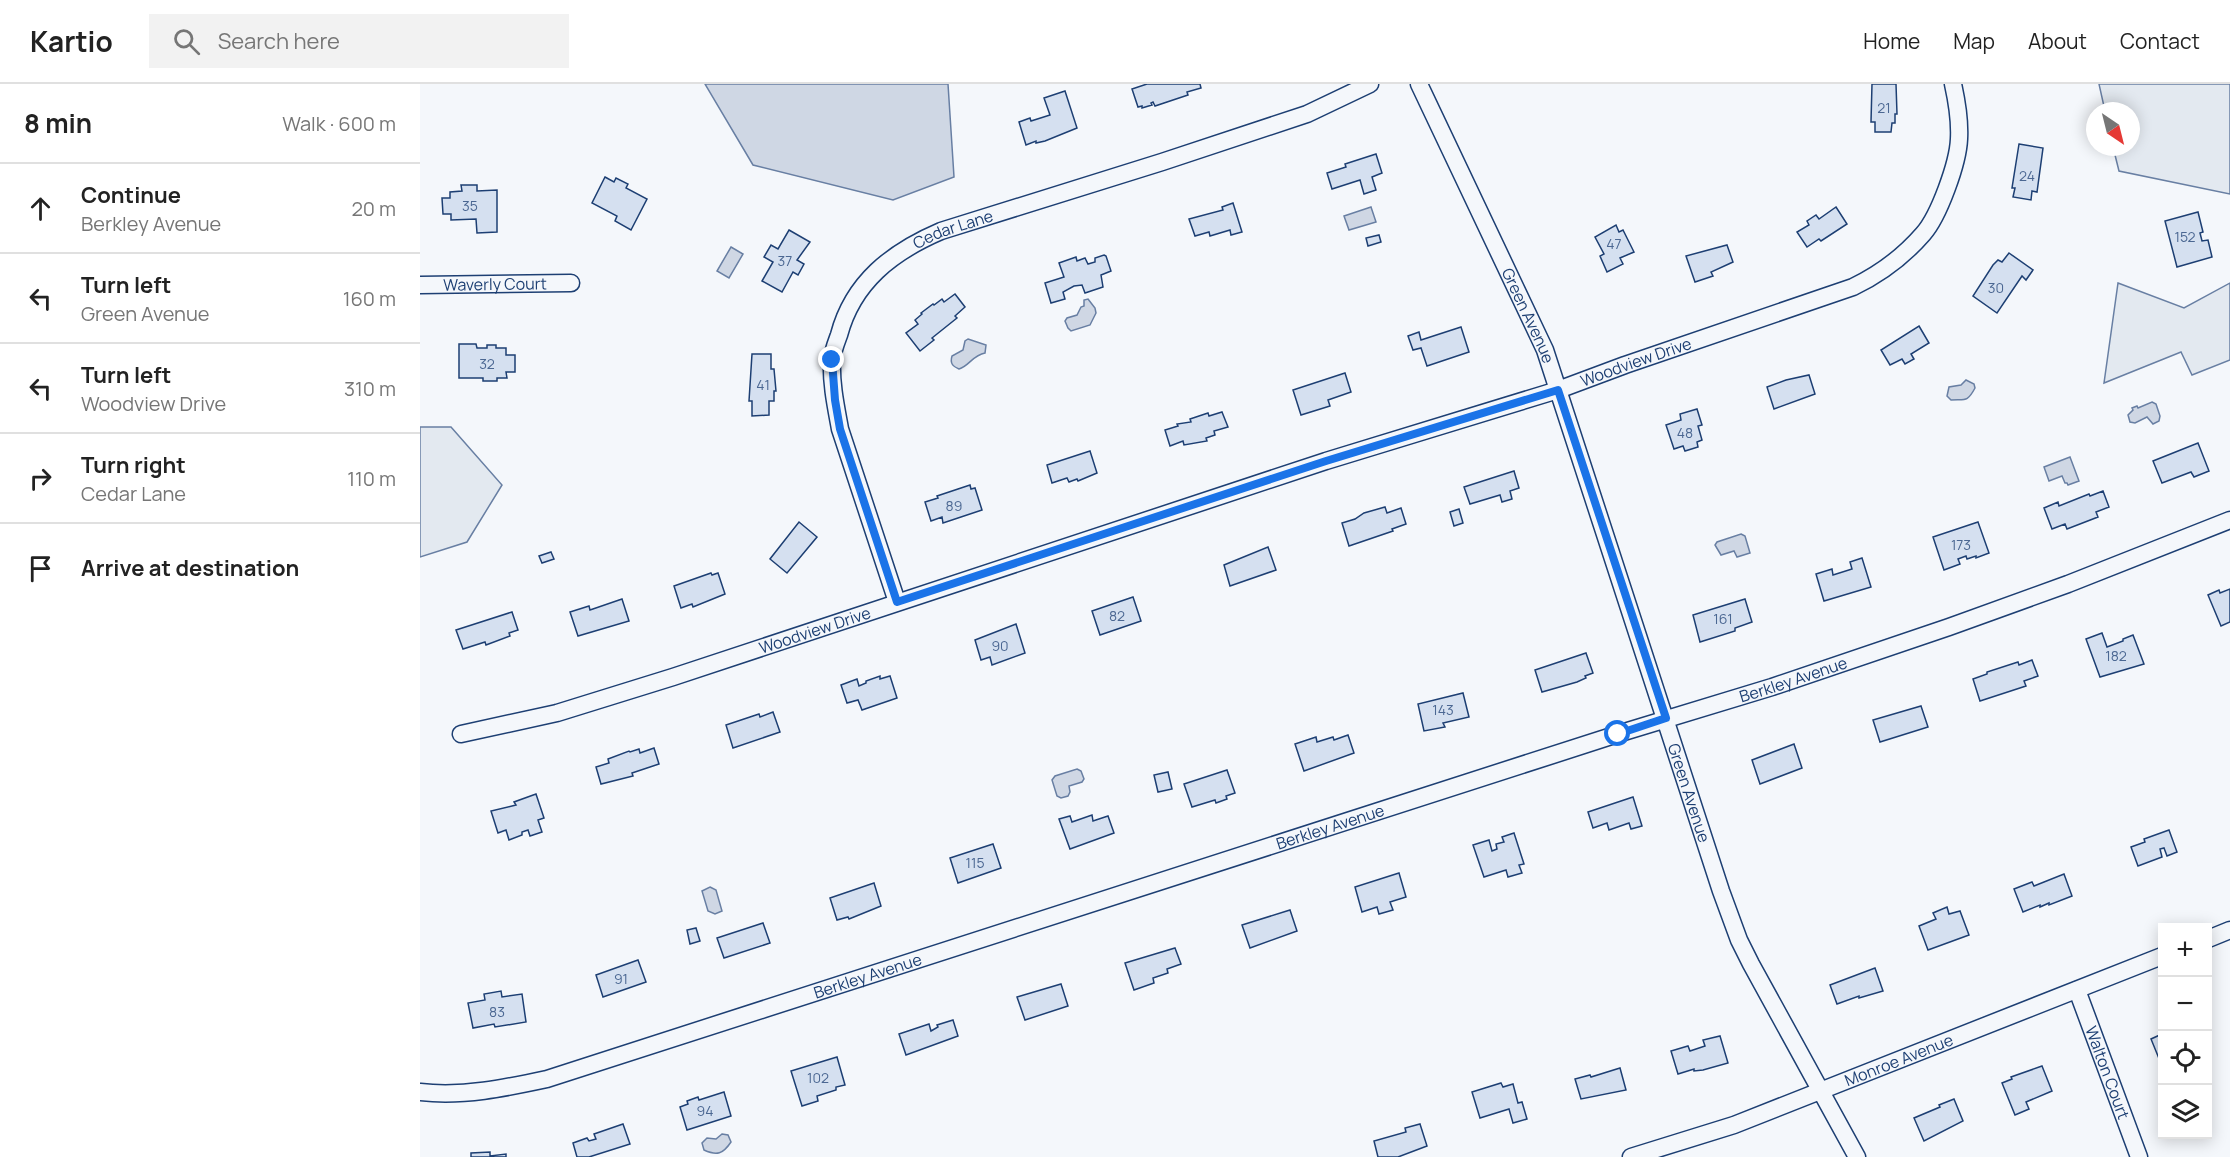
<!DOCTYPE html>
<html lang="en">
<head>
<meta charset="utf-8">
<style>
	:root { --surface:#fff; --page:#f2f2f2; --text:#222; --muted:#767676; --line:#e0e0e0 }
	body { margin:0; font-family:Manrope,sans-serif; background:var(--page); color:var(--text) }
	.controls { position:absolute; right:18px; bottom:18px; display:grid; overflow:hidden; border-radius:0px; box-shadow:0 3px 15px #0003 }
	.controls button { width:54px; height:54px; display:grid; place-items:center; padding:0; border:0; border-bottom:2px solid var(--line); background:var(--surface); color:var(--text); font:30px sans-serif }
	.compass { position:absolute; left:1666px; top:18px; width:54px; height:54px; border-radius:50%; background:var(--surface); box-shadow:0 3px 15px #0003; rotate:145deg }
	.stop { position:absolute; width:18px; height:18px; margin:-14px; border:4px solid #1a73e8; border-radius:50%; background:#fff }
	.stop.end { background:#1a73e8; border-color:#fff; box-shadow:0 2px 6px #0008 }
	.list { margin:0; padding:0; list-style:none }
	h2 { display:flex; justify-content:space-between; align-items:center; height:78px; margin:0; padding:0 24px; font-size:26px }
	h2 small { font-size:20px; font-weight:400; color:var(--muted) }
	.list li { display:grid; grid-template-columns:39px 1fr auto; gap:18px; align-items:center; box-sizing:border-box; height:90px; padding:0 24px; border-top:2px solid var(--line) }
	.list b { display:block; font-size:22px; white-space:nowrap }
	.list p { margin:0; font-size:20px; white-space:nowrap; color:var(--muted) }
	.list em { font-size:20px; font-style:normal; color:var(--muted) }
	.icon { flex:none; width:33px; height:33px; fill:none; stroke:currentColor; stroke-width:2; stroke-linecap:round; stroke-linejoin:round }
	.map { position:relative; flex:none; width:1810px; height:1073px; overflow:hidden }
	header { display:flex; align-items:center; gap:36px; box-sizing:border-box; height:84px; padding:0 30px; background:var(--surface); border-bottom:2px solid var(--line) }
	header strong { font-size:28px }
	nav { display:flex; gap:33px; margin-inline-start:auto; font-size:21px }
	.search { width:420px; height:54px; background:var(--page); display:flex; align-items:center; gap:15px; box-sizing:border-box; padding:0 21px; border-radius:0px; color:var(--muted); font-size:22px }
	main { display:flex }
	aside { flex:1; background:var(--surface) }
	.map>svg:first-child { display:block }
</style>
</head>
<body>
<header>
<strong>Kartio</strong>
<div class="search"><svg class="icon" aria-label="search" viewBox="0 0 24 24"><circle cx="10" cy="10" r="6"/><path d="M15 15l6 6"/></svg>Search here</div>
<nav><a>Home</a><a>Map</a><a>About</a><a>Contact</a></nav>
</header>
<main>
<aside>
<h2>8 min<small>Walk · 600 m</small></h2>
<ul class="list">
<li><svg class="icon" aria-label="ahead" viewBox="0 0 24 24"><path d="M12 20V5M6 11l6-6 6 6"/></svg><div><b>Continue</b><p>Berkley Avenue</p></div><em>20 m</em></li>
<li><svg class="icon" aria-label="left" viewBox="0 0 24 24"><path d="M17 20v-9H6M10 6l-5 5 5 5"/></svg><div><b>Turn left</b><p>Green Avenue</p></div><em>160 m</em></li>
<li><svg class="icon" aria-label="left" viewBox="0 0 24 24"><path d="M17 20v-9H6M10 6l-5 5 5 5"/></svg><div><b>Turn left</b><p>Woodview Drive</p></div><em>310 m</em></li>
<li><svg class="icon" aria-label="right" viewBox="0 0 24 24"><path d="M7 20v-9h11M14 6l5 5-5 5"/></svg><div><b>Turn right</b><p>Cedar Lane</p></div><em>110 m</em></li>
<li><svg class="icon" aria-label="arrive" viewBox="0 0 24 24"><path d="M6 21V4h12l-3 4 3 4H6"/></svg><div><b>Arrive at destination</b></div></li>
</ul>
</aside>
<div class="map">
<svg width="1810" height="1073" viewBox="0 0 1810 1073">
	<rect width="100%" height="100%" fill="#f4f7fb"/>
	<g fill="#e3e9f0" stroke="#687fa3" stroke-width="1.5">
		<polygon points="1679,0 1810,0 1810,110 1699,87 1693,63 1711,63 1711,27 1685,27"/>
		<polygon points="1698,199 1764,224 1810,199 1810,276 1772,291 1761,268 1684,299"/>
		<polygon points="0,343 31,343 82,401 47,458 0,473"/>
	</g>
	<g fill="#cfd7e4" stroke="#687fa3" stroke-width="1.5">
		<polygon points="285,0 528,0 534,93 473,116 333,81"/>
		<polygon points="951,123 956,138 929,146 924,132"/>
		<polygon points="311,163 323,170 309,194 297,187"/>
		<polygon points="668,215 675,224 676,229 670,241 651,247 648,244 645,237 647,234 657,231 661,223 664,222 664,216"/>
		<path d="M548,255l18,6 -1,8c-12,2 -16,13 -26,16 -7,-3 -9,-6 -7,-13l11,-6 2,-9z"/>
		<path d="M1546,296l8,4 1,4c-8,15 -10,11 -24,12l-4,-4 2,-9 12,-2z"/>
		<polygon points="1732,318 1736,320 1740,332 1739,337 1733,340 1727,333 1715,339 1710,338 1708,331 1713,326 1712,324 1717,322 1718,324"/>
		<polygon points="1650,373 1659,397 1648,401 1647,399 1645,399 1642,392 1629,397 1624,383"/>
		<polygon points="1321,450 1325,452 1330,469 1317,473 1314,467 1301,471 1295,461 1297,458"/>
		<polygon points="657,685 661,687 664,695 662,698 649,702 650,708 648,712 641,714 637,712 632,696 635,692"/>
		<polygon points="290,803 296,806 302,827 295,830 288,827 282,807"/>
		<path d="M302,1050l6,1 3,7c-8,12 -14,14 -27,8l-2,-7 5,-5 9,1z"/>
	</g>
	<g fill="#d5e0f0" stroke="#1d3f73" stroke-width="1.5">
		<polygon points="727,0 780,0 781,4 767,8 768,11 735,22 733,18 731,19 732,21 722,24 722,22 718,23 712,5"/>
		<polygon points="1452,0 1476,0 1477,30 1475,30 1475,39 1472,39 1471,48 1455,48 1455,38 1451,38"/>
		<polygon points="645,7 657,44 625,57 616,59 616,57 606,61 599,38 610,34 611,37 630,31 624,14"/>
		<polygon points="1599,60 1623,64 1617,108 1612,107 1611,116 1593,113 1595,104 1592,104"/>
		<polygon points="956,70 962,89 952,93 956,106 944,110 940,96 912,105 907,89 926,83 925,80"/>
		<polygon points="185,93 194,98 196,94 208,100 206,104 227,115 211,146 195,137 197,132 172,119"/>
		<polygon points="41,101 57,101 57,107 77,106 77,148 57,149 56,135 31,136 31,130 23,130 22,114 30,114 30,108 42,107"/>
		<polygon points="813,119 822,148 811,151 810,146 790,152 789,148 775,152 769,135 803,126 802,123"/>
		<polygon points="1416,123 1427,140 1401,157 1399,155 1387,163 1377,148 1389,141 1387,137 1396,131 1399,135"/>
		<polygon points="1778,128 1783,148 1780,149 1782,157 1788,156 1792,173 1757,183 1745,137"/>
		<polygon points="1196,141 1199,148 1203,146 1214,168 1200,174 1203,180 1187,188 1180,172 1184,170 1175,153"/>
		<polygon points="369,146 390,158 377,176 384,180 378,191 373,188 362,208 342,197 353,178 344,173 351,161 358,165"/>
		<polygon points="959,151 961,158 948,162 946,154"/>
		<polygon points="1307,161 1313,178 1291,188 1293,192 1275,198 1266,172"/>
		<polygon points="1589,169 1613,186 1606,196 1602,192 1577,229 1553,212 1573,181 1578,176 1582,178"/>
		<polygon points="684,171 686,172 691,187 681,191 683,203 665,209 662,201 654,202 643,208 645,215 631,219 625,199 644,193 639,179 656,173 657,177 665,174 668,180 675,178 675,174"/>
		<polygon points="535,210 545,223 535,232 537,234 512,254 514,256 500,267 486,249 498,240 495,236 502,230 501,229 513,220 514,221 522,215 524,218"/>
		<polygon points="1499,242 1509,259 1491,270 1494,275 1485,280 1482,275 1470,281 1461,266"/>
		<polygon points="1041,243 1049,268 1007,282 1001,264 993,266 988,252 999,248 1001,256"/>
		<polygon points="39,260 56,260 57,264 67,264 67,261 76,261 76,264 86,264 86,271 95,271 95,288 86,288 87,294 77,294 77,297 63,297 63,294 39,294"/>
		<polygon points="332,270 351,270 351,285 354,285 356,307 354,307 354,317 349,317 349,331 332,332 332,317 329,317"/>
		<polygon points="925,289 931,308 908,316 910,322 881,331 873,306"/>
		<polygon points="1389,291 1395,310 1354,325 1347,303 1366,296"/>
		<polygon points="1277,325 1282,341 1278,342 1282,356 1277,358 1278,363 1265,367 1263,362 1254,365 1246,341 1261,336 1260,330"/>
		<polygon points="802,328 808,343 794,347 795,351 786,354 787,357 764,361 763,357 750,362 745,346 758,342 757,340 771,338 770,335 788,329 789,332"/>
		<polygon points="1778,359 1789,387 1774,393 1771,388 1742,399 1733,377"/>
		<polygon points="670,367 677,389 658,397 657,395 649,398 647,394 632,399 627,381"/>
		<polygon points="1094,387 1099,404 1090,407 1092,415 1082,418 1080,411 1050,420 1044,403"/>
		<polygon points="550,401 551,405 555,404 562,426 523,439 522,433 511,437 505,418 518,414 517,412"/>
		<polygon points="1683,407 1689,423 1676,428 1678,433 1647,445 1645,440 1632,445 1624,424 1638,418 1639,422 1669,410 1670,412"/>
		<polygon points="965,423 967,429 981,424 986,440 972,445 973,447 929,462 922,439 935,435 944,429"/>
		<polygon points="1039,425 1043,439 1034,442 1030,428"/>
		<polygon points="379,438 397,453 367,489 350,475"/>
		<polygon points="1558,438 1569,469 1556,474 1556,472 1547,475 1546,472 1538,475 1540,480 1524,486 1513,453"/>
		<polygon points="848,463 856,486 810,502 804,481"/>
		<polygon points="131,468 134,475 122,479 119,472"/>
		<polygon points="1442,474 1451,503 1404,517 1396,490 1412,485 1413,491 1432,485 1430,478"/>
		<polygon points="291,489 292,491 298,489 305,510 273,523 272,520 261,524 254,502"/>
		<polygon points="1810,505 1810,538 1801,542 1788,511 1799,506 1800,509"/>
		<polygon points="713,513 721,537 680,551 672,527"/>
		<polygon points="202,515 209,537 158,552 150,528 169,522 170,526"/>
		<polygon points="1325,515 1332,538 1315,544 1315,547 1280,558 1273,531"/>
		<polygon points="92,528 98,546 89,549 90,552 66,561 65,558 43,565 36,546"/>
		<polygon points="596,540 605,569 572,581 570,573 561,576 555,556"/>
		<polygon points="1682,549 1687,563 1703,557 1703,555 1713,551 1724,580 1680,593 1666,555"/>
		<polygon points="1166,569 1173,589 1165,592 1166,594 1157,598 1122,608 1115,586"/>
		<polygon points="1612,576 1618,592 1604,597 1606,602 1560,617 1553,595 1567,590 1567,588 1598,578 1599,581"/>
		<polygon points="460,592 460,595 470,592 477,614 442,626 438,616 427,619 421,601 437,595 439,602 446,599 446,597"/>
		<polygon points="1043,609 1049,633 1023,639 1025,643 1004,647 998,620"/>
		<polygon points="1501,622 1508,643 1460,658 1453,636"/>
		<polygon points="353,628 360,648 313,664 306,641 339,630 340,633"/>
		<polygon points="928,651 934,669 884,687 875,660 896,653 897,658 913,653 914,656"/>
		<polygon points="1374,660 1382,684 1340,700 1332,676"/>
		<polygon points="234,664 239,680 212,689 213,692 181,700 176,683 189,679 188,675 209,667 210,668 219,665 220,669"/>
		<polygon points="807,686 815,709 806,712 807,715 796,719 795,716 772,723 764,700"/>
		<polygon points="748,688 752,705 738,708 734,691"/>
		<polygon points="116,710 124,734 118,736 122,748 110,752 108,746 102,748 102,751 89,756 86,746 78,749 71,727 96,721 94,718"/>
		<polygon points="1213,713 1222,742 1211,745 1209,739 1189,746 1187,739 1173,744 1168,728"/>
		<polygon points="672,731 673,737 688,732 694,749 650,765 639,735 650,732 652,738"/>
		<polygon points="1749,746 1757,768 1747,772 1744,764 1740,765 1742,773 1718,782 1711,763 1725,758 1724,755"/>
		<polygon points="1094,749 1104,780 1099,781 1102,789 1088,793 1086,786 1064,793 1053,761 1069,756 1072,767 1077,765 1076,760 1084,758 1082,753"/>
		<polygon points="573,760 581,784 538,799 530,774"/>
		<polygon points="979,789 986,813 970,818 973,826 959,830 957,823 942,828 935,803"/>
		<polygon points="1644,790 1652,812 1629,821 1629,819 1620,823 1620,821 1603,828 1594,805 1612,798 1614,802"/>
		<polygon points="454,799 461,822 429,835 428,833 417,836 410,814"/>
		<polygon points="1527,823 1529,830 1540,827 1549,851 1508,866 1499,842 1516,835 1513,829"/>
		<polygon points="870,826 877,847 830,864 822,841"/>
		<polygon points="343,839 350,859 304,874 297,854"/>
		<polygon points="276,844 280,857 270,860 267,846"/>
		<polygon points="755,864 761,880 747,885 748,889 733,894 734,899 714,906 705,879"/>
		<polygon points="218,876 226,898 183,913 176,891"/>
		<polygon points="1455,884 1463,907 1439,914 1439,912 1417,920 1410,901"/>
		<polygon points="641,900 648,922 605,936 597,913"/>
		<polygon points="81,907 82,913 102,910 106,938 75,943 74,940 53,944 48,919 65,916 64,910"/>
		<polygon points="533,936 538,952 486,971 479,950 509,940 511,947 518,943 517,941"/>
		<polygon points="1742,950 1742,976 1740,977 1731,955"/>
		<polygon points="1300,952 1308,979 1283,986 1274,987 1274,985 1258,990 1251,967 1268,962 1270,967 1285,962 1283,956"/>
		<polygon points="417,973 425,1001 416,1003 416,1006 397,1012 398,1017 382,1022 371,987"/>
		<polygon points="1622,982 1632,1007 1606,1018 1609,1025 1595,1031 1582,999 1592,995 1591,993"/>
		<polygon points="1200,984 1206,1006 1161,1015 1155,995 1170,991 1171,993"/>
		<polygon points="1081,999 1083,1003 1093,1000 1098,1019 1102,1018 1107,1035 1093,1039 1089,1025 1060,1034 1052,1008"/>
		<polygon points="304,1008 311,1032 267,1046 260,1023 268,1020 267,1017 278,1013 279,1016"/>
		<polygon points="1534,1015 1543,1037 1504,1057 1494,1034 1520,1023 1519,1021"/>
		<polygon points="203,1040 210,1060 169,1073 157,1073 153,1059 167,1054 169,1057 176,1055 174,1050"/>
		<polygon points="1000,1040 1007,1062 978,1073 958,1073 954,1057 986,1048 985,1044"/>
		<polygon points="70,1068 70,1072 86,1070 86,1073 51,1073 51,1069"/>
	</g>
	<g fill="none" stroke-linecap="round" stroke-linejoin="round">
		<defs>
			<g id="minor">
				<path id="s1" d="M999,0l126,266 176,541 18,49 12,24 106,193"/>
				<path id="s2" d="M0,201l151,-2"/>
				<path id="s3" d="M477,518l-57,-173c-4,-22 -9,-45 -8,-68 0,-8 4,-18 7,-26 14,-53 53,-83 102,-104l221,-69 145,-48 63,-30"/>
				<path id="s4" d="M41,650l96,-21 116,-36 653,-216 232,-71 67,-25 228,-78c27,-13 50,-30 70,-53 16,-18 35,-71 36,-95 1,-18 -2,-37 -6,-55"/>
				<polyline points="1788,855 1810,846"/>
				<path id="s5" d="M1657,906l62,167"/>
				<path id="s6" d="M0,1008c43,5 85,-4 127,-13l1077,-347 148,-45 177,-60 119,-43 162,-64"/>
				<path id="s7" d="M1211,1073l103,-32 428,-169"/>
			</g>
		</defs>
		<use href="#minor" stroke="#1d3f73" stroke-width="19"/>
		<use href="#minor" stroke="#f4f7fb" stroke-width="16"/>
	</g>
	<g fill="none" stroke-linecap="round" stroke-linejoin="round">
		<polyline stroke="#1a73e8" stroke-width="8" points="412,276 415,316 420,345 477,518 906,377 1138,306 1246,634 1198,650"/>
	</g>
	<g text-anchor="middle" stroke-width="4.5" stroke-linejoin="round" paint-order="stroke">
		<g font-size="14" fill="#4b6792">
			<text x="1464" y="29">21</text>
			<text x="1607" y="97">24</text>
			<text x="50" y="127">35</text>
			<text x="1765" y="158">152</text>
			<text x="1194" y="165">47</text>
			<text x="365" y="182">37</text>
			<text x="1576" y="209">30</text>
			<text x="67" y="285">32</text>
			<text x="343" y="306">41</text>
			<text x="1265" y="354">48</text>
			<text x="534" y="427">89</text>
			<text x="1541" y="466">173</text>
			<text x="697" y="537">82</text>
			<text x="1303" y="540">161</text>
			<text x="580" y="567">90</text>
			<text x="1696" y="577">182</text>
			<text x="1023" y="631">143</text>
			<text x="555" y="784">115</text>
			<text x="201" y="900">91</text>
			<text x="77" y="933">83</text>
			<text x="398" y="999">102</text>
			<text x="285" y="1032">94</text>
		</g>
		<g font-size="16" fill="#1d3f73" stroke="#f4f7fb">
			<text dy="6" stroke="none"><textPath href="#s3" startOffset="441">Cedar Lane</textPath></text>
			<text dy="6" stroke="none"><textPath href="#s2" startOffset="75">Waverly Court</textPath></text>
			<text dy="6" stroke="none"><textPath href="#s1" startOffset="256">Green Avenue</textPath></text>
			<text dy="6" stroke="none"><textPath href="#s4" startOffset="1233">Woodview Drive</textPath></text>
			<text dy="6" stroke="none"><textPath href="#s4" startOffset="369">Woodview Drive</textPath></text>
			<text dy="6" stroke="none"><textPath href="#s6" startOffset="1437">Berkley Avenue</textPath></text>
			<text dy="6" stroke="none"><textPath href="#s1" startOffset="760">Green Avenue</textPath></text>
			<text dy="6" stroke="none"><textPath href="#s6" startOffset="951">Berkley Avenue</textPath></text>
			<text dy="6" stroke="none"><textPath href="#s6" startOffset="465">Berkley Avenue</textPath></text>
			<text dy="6" stroke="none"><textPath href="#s7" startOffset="285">Monroe Avenue</textPath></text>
			<text dy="6" stroke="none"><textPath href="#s5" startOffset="88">Walton Court</textPath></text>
		</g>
	</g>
</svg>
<div class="controls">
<button>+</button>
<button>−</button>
<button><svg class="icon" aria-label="locate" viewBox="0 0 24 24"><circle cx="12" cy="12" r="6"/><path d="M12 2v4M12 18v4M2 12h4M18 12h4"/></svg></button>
<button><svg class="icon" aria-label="layers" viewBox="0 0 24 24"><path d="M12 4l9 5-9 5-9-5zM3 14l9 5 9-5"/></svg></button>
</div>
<svg class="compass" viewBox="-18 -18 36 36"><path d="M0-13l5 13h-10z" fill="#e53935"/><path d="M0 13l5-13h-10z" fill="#767676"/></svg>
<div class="stop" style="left:1198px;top:650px"></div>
<div class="stop end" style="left:412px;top:276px"></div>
</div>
</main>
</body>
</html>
